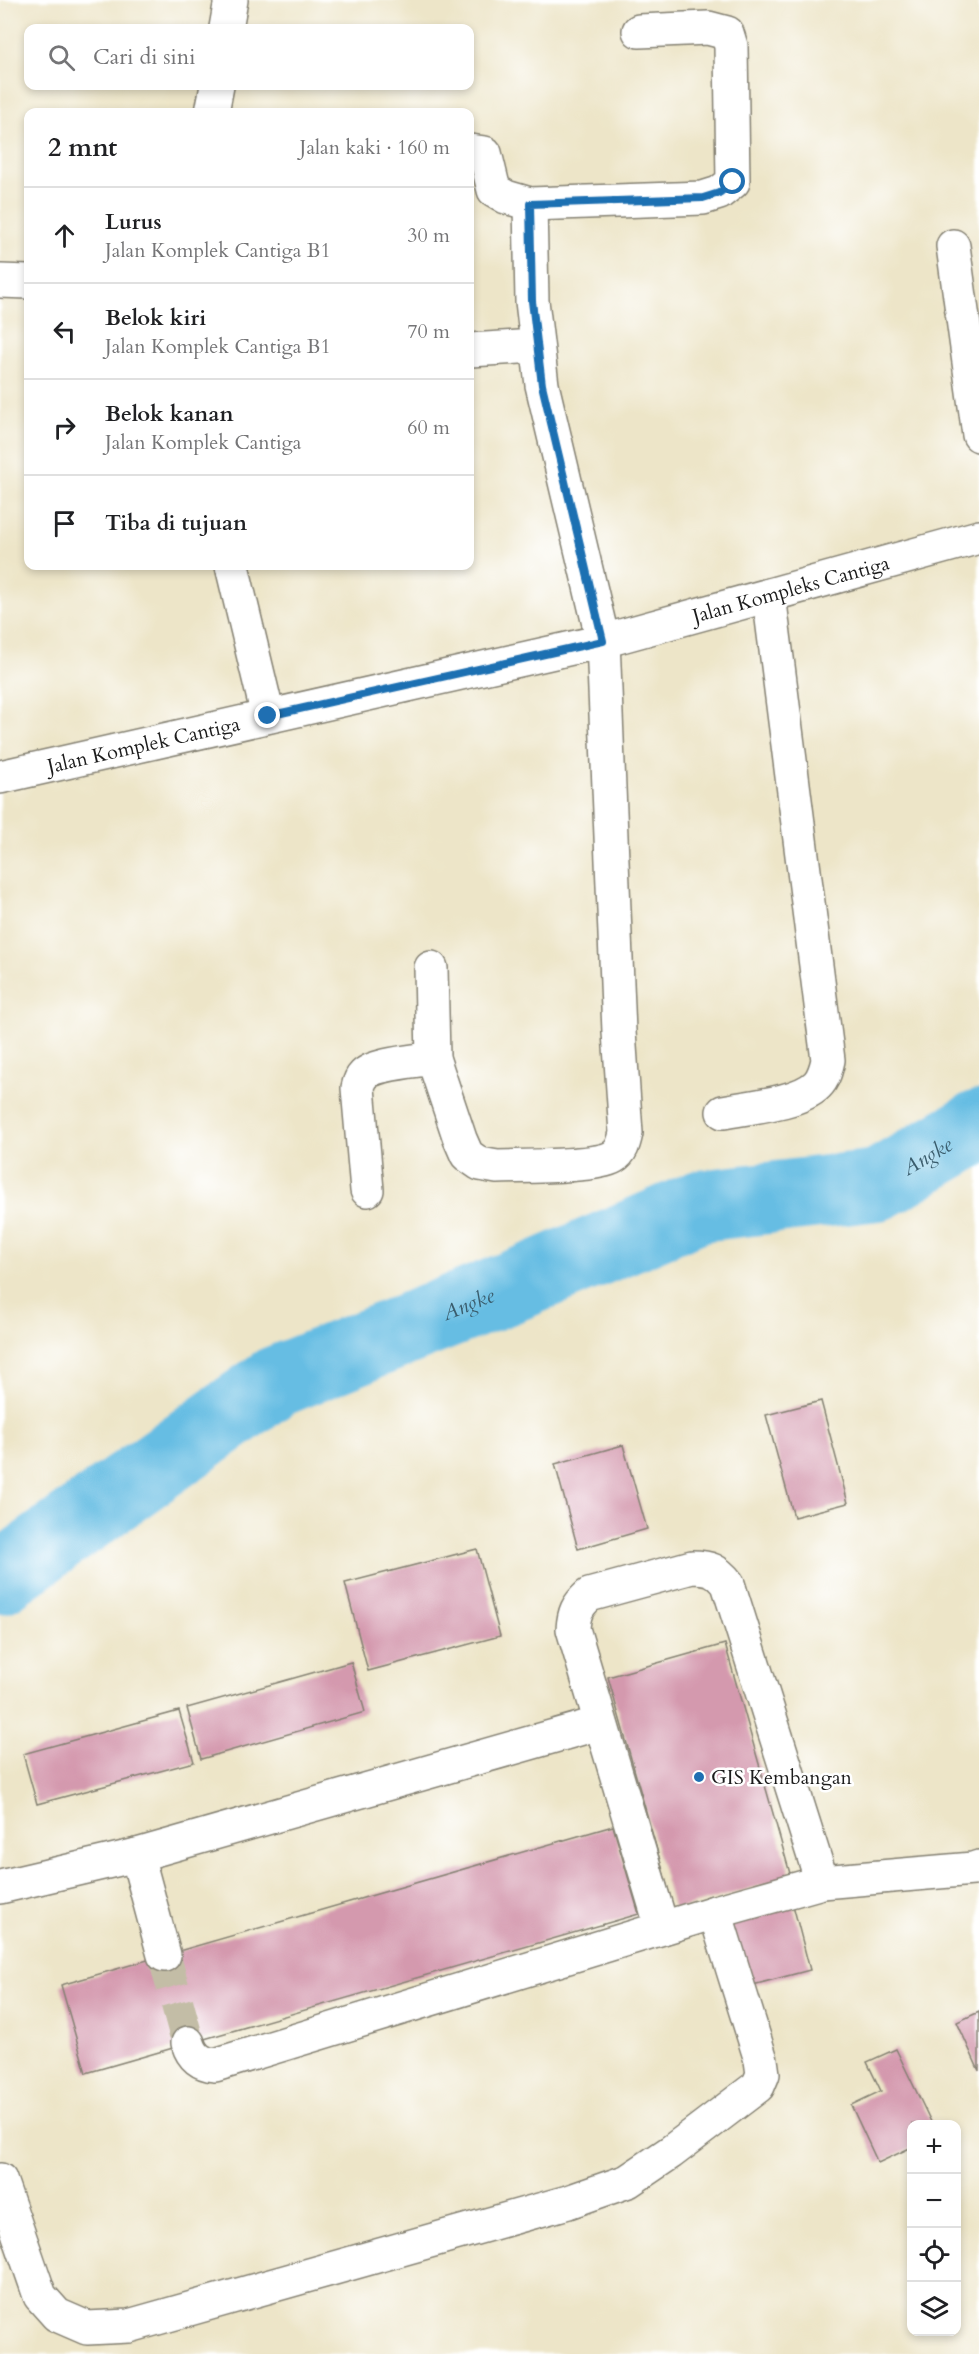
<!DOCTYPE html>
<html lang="id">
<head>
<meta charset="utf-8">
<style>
	:root { --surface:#fff; --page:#f6f6f6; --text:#202124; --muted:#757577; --line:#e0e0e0 }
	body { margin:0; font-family:Cardo,serif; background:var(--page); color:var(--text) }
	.controls { position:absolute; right:18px; bottom:18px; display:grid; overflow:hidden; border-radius:12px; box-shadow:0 3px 9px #0003 }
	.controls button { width:54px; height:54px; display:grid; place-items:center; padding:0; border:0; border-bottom:2px solid var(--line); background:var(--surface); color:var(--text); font:30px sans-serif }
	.stop { position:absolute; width:18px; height:18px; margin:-14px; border:4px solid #1f6fb2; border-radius:50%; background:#fff }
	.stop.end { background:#1f6fb2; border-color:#fff; box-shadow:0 2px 6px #0008 }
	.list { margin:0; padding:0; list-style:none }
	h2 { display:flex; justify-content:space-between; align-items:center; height:78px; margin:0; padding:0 24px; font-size:26px }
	h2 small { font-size:20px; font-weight:400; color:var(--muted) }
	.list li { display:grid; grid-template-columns:39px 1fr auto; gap:18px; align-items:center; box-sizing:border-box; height:96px; padding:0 24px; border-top:2px solid var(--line) }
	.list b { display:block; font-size:22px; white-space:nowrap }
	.list p { margin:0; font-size:20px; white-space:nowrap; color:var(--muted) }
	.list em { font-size:20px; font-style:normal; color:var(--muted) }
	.icon { flex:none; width:33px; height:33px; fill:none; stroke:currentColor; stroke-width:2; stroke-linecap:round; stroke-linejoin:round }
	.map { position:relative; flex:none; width:979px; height:2354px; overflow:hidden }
	.search { position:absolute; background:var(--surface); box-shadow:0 3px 9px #0003; left:24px; top:24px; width:450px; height:66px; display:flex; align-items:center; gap:15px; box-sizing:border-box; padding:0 21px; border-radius:12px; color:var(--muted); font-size:22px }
	.panel { position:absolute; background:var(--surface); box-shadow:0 3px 9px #0003; left:24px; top:108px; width:450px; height:462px; border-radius:12px }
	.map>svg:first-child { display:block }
</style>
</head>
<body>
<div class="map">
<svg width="979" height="2354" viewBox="0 0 979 2354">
	<rect width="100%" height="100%" fill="#fff"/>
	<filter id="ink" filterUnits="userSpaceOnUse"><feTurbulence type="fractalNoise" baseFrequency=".0167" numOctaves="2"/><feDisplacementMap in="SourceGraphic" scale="12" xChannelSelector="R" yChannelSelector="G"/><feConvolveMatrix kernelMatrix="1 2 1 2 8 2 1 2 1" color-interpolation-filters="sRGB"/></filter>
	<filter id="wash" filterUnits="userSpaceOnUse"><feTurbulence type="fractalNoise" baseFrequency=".008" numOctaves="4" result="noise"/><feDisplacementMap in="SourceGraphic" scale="24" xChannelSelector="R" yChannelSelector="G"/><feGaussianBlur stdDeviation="1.35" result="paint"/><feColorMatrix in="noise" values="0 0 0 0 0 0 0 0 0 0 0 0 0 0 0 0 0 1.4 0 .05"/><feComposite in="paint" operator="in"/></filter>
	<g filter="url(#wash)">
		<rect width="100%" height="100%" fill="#ede5c8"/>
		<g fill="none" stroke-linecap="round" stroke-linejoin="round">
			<path stroke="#66bde3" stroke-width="72" id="s1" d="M0,1578l275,-196 251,-101 174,-75 178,-21 101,-59"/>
		</g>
		<g id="blocks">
			<g fill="#d499ae">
				<polygon points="821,1401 848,1503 794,1517 766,1415"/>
				<polygon points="623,1445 647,1529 578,1549 555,1464"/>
				<polygon points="477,1549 500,1636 368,1671 345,1583"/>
				<polygon points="725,1644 791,1877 674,1910 608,1677"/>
				<polygon points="351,1662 365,1712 201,1759 187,1708"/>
				<polygon points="179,1711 194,1762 37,1804 23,1754"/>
				<polygon points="613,1826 639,1914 86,2073 61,1985"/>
				<polygon points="793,1905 810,1970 745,1987 727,1922"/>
				<polygon points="979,2012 979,2071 957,2022"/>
				<polygon points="896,2049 932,2124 912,2124 912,2147 878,2163 851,2105 881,2091 867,2062"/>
			</g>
		</g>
	</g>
	<g filter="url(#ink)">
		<use href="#blocks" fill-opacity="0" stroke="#848072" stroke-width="1.5"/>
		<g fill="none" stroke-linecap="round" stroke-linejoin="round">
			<polyline stroke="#c3bda6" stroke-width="33" stroke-dasharray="33 16" stroke-linecap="butt" points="164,1955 188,2043"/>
			<defs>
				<g id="minor">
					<polyline points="226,28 231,0"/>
					<polyline points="212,112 217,86"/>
					<polyline points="470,151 485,153 494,190 506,197 530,204 703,198 719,193 733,182 731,46 727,33 708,28 639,31"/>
					<polyline points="953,246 979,435"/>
					<polyline points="0,281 28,282"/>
					<polyline points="470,350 536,346"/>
					<polyline points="232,566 268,716"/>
					<path id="s2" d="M0,777l603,-136 376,-104"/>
					<path d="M431,968l2,90 27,81 7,16 13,9 17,3c24,-1 99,0 116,-10 9,-5 11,-15 13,-24l-7,-101 -16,-391 -61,-256 -10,-84 -2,-97"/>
					<path d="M723,1112c25,-5 76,-9 94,-27 7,-7 9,-16 11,-25l-59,-465"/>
					<path d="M367,1190l-9,-102c1,-5 3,-10 6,-13 9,-11 54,-14 69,-17"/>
					<polyline points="137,1855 164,1955"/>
					<polyline points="0,1887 137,1855 600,1723"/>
					<path d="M662,1928l-89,-299c1,-16 4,-23 16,-34l103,-28c18,0 25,3 36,17l94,298"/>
					<path d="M188,2043c4,14 13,21 27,22l500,-153 107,-30 151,-13 6,-2"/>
					<polyline points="0,2180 40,2296 57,2315 87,2328 129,2326 568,2202 628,2181 671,2152 758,2086 763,2074 761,2060 715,1912"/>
				</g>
			</defs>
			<use href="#minor" stroke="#848072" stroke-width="36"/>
			<use href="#minor" stroke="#fff" stroke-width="33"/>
		</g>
	</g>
	<g fill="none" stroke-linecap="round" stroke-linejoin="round" filter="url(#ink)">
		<polyline stroke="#1f6fb2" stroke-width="8" points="268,716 603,641 542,385 532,301 530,204 703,198 719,193 733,182"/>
	</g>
	<circle fill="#1f6fb2" stroke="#fff" stroke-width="2" cx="699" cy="1777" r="6"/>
	<g text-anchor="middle" stroke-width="5" stroke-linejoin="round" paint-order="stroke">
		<g font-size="20" fill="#1c1c1c" stroke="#fff">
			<text dy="7" stroke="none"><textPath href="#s2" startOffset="813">Jalan Kompleks Cantiga</textPath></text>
			<text dy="7" stroke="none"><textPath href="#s2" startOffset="147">Jalan Komplek Cantiga</textPath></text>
		</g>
		<g font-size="20" fill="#1c1c1c" stroke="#fff" text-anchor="start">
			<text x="711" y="1784">GIS Kembangan</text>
		</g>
		<g font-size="21" font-style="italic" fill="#3a5c6c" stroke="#fff">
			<text dy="7" stroke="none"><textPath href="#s1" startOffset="1034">Angke</textPath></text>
			<text dy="7" stroke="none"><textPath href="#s1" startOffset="546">Angke</textPath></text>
		</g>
	</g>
</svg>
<div class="controls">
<button>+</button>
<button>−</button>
<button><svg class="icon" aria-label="locate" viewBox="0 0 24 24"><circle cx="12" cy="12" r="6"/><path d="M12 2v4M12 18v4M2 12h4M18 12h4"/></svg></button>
<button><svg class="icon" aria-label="layers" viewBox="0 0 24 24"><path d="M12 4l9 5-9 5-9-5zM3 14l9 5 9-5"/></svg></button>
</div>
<div class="stop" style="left:733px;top:182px"></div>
<div class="stop end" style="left:268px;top:716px"></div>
<div class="search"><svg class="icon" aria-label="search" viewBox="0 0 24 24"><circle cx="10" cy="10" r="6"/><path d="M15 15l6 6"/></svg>Cari di sini</div>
<section class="panel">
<h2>2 mnt<small>Jalan kaki · 160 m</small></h2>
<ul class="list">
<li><svg class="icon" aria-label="ahead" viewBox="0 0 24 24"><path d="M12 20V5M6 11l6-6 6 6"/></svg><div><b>Lurus</b><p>Jalan Komplek Cantiga B1</p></div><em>30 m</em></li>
<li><svg class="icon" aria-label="left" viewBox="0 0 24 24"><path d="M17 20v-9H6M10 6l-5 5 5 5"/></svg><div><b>Belok kiri</b><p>Jalan Komplek Cantiga B1</p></div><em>70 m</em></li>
<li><svg class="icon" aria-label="right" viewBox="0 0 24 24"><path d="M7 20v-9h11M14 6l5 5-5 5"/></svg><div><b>Belok kanan</b><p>Jalan Komplek Cantiga</p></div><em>60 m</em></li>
<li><svg class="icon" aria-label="arrive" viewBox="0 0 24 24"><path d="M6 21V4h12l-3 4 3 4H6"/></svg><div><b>Tiba di tujuan</b></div></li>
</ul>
</section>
</div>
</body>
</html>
